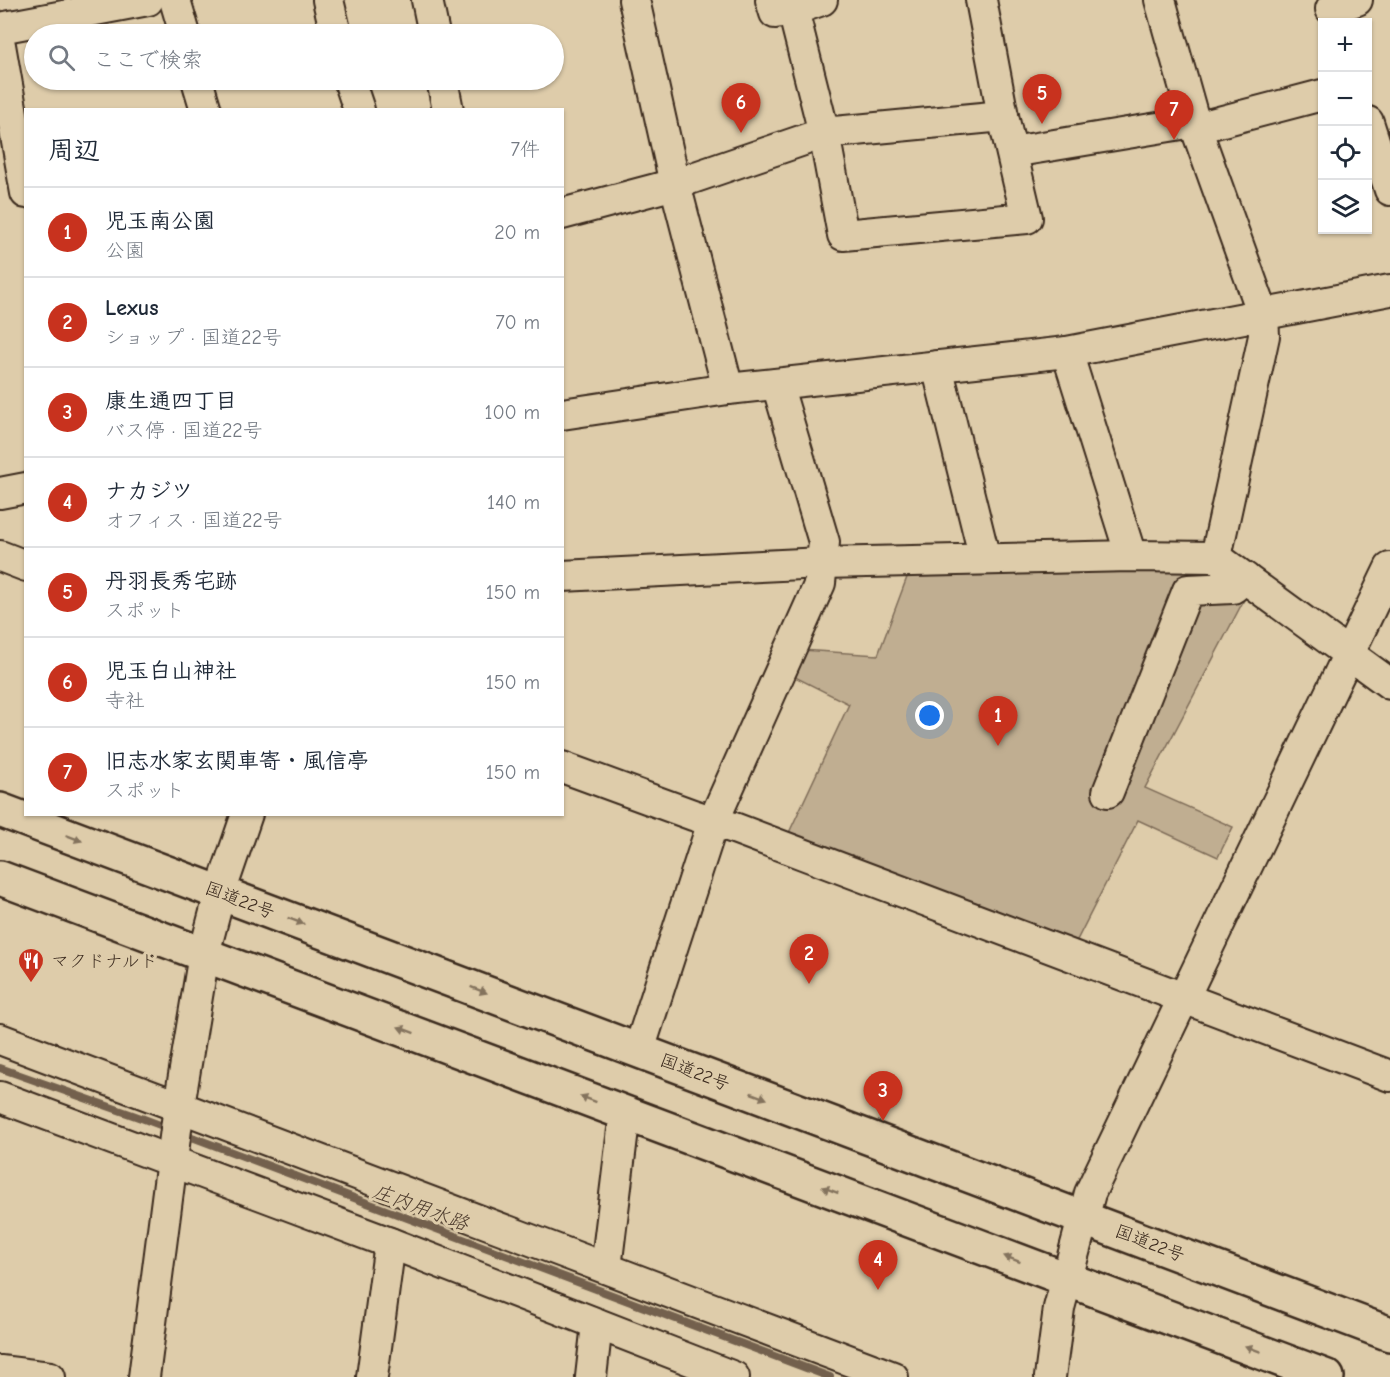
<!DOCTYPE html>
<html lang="ja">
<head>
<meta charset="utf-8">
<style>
	:root { --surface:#fff; --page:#f2f2f3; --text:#1f2937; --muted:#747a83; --line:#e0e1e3; --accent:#c8321e }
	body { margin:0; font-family:"Comic Neue","Klee One",sans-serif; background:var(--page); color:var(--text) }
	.controls { position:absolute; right:18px; top:18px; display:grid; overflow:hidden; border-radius:0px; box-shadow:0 2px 4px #0004 }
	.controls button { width:54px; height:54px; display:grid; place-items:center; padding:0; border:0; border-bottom:2px solid var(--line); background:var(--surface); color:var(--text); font:30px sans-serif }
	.you { position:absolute; left:930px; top:716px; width:21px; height:21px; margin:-15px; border:4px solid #fff; border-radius:50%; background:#1a73e8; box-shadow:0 0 0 9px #1a73e833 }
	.badge { display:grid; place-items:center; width:39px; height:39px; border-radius:50%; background:var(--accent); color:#fff; font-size:20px; font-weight:700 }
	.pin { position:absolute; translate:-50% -50px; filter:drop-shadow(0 2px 3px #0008) }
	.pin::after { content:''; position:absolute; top:32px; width:21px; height:18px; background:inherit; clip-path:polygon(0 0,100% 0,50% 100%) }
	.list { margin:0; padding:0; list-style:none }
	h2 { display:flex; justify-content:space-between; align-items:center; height:78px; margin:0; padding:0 24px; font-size:26px }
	h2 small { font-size:20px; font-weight:400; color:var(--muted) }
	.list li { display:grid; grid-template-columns:39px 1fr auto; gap:18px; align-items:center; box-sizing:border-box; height:90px; padding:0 24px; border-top:2px solid var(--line) }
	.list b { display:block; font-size:22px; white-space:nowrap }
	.list p { margin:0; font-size:20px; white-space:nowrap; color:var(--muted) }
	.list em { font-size:20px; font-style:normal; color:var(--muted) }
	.icon { flex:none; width:33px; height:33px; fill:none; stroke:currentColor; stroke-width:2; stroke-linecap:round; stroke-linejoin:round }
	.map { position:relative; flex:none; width:1390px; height:1377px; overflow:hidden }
	.search { position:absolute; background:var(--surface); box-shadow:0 2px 4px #0004; left:24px; top:24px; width:540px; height:66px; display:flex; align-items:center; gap:15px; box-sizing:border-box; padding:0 21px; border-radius:33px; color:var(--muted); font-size:22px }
	.panel { position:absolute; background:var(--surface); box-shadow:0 2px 4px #0004; left:24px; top:108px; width:540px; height:708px; border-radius:0px }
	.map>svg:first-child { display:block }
</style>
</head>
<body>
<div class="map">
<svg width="1390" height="1377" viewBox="0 0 1390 1377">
	<rect width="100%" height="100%" fill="#deccaa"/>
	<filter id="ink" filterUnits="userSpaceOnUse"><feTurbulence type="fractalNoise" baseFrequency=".0167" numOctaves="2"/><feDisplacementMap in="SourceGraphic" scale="12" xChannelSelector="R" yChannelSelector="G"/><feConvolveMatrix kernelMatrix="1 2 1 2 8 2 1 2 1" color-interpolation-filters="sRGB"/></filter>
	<g filter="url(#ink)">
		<polygon fill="#c0ae91" stroke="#7e6c58" stroke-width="1.5" points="1215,571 1246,596 1145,788 1233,827 1218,857 1138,820 1075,944 787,837 849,704 789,674 801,650 878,655 909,572"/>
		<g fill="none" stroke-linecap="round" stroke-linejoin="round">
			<polyline stroke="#73614d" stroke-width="8" points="0,1068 144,1119 830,1377"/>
			<defs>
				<g id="minor">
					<polyline points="175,0 185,34"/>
					<polyline points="328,0 336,34"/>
					<polyline points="427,0 434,34"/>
					<polyline points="634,0 675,184 728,389"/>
					<polyline points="771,0 775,13 793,10 822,0"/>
					<polyline points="1160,0 1196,128 1263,314 1264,336 1216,557"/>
					<polyline points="1331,9 1357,0"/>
					<polyline points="793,10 824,133 843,235 1027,218 1003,116 981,0"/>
					<polyline points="0,28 148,0"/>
					<polyline points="0,45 26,193"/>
					<polyline points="197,80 206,110"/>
					<polyline points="349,80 359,110"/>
					<polyline points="442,80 448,110"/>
					<polyline points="1368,122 1390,190"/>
					<polyline points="1196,128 1322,95"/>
					<polyline points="1012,152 1194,122"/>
					<polyline points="562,214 675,184 824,133 1003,116"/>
					<polyline points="1067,352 1131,556"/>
					<polyline points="937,366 985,559"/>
					<polyline points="562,414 728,389 1067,352 1390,290"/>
					<polyline points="0,493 26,488"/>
					<polyline points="0,556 26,566"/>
					<polyline points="562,576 822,563 1131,556 1216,557 1390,684"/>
					<polyline points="562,767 693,815 734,828 1390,1076"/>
					<polyline points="1108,792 1188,590 1233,588 1245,578"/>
					<polyline points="0,1039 893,1377"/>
					<polyline points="639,1050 713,822 820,583 824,542 777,384"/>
					<polyline points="0,1097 390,1243 734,1377"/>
					<polyline points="606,1268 625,1113"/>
					<polyline points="0,1371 50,1377"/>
					<polyline points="144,1377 179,1106 204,954 220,893 247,814"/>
					<polyline points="372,1377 390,1243"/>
					<polyline points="591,1377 597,1324"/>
					<polyline points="1050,1377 1059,1308 1090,1193 1390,568"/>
				</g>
				<g id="highway">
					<polyline points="0,810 1390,1334"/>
					<polyline points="0,878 1327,1377"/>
				</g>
			</defs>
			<use href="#minor" stroke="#3b2a1e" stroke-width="34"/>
			<use href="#highway" stroke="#3b2a1e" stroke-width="38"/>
			<use href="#minor" stroke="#deccaa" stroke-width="30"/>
			<use href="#highway" stroke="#deccaa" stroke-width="33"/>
		</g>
		<defs><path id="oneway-solid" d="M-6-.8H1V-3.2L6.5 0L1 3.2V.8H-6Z" transform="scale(1.5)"/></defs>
		<g fill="#84735d">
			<use href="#oneway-solid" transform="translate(74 838) rotate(21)"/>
			<use href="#oneway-solid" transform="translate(296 921) rotate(21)"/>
			<use href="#oneway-solid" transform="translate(479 990) rotate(21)"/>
			<use href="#oneway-solid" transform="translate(406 1030) rotate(-159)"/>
			<use href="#oneway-solid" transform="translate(759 1096) rotate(21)"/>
			<use href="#oneway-solid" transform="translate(588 1099) rotate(-159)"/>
			<use href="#oneway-solid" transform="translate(830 1190) rotate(-159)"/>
			<use href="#oneway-solid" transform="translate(1012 1259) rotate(-159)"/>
			<use href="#oneway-solid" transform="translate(1253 1349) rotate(-159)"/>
		</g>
	</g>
	<defs>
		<symbol id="restaurant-pin" viewBox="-11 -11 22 30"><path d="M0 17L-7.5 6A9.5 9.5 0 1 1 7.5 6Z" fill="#c8321e" stroke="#deccaa"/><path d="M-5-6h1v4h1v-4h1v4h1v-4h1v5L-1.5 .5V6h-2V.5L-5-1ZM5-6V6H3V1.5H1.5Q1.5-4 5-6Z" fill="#fff"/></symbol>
	</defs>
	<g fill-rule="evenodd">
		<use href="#restaurant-pin" x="16" y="946" width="30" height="40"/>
	</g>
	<g text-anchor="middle" stroke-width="6" stroke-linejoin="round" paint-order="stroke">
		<g font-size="18" fill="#3b2a1e" stroke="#deccaa">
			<text transform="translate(240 900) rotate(21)" y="6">国道22号</text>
			<text transform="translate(695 1072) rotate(21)" y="6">国道22号</text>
			<text transform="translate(1150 1243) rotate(21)" y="6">国道22号</text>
		</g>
		<g font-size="18" fill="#3b2a1e" stroke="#deccaa" text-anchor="start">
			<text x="51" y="967">マクドナルド</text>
		</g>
		<g font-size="20" font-style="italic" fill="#4e3c2e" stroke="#deccaa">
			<text transform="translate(421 1207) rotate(20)" y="7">庄内用水路</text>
		</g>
	</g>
</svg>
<div class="controls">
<button>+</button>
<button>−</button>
<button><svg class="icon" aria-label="locate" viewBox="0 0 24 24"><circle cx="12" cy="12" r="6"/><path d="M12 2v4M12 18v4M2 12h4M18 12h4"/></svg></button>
<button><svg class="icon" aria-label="layers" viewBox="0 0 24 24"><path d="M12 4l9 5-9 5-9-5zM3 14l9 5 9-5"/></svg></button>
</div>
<div class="you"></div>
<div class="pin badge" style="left:998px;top:746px">1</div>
<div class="pin badge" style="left:809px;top:984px">2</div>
<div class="pin badge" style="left:883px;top:1121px">3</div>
<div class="pin badge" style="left:878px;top:1290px">4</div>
<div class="pin badge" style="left:1042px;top:124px">5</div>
<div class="pin badge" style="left:741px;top:133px">6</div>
<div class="pin badge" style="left:1174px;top:140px">7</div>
<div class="search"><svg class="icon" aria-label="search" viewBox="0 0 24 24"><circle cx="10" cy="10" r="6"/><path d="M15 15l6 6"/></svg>ここで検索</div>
<section class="panel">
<h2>周辺<small>7件</small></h2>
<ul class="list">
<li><span class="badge">1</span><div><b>児玉南公園</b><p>公園</p></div><em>20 m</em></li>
<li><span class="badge">2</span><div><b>Lexus</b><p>ショップ · 国道22号</p></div><em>70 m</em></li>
<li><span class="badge">3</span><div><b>康生通四丁目</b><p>バス停 · 国道22号</p></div><em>100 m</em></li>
<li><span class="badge">4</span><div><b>ナカジツ</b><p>オフィス · 国道22号</p></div><em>140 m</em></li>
<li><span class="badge">5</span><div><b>丹羽長秀宅跡</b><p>スポット</p></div><em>150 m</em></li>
<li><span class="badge">6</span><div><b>児玉白山神社</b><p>寺社</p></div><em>150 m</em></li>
<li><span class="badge">7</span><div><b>旧志水家玄関車寄・風信亭</b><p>スポット</p></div><em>150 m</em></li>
</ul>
</section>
</div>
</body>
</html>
